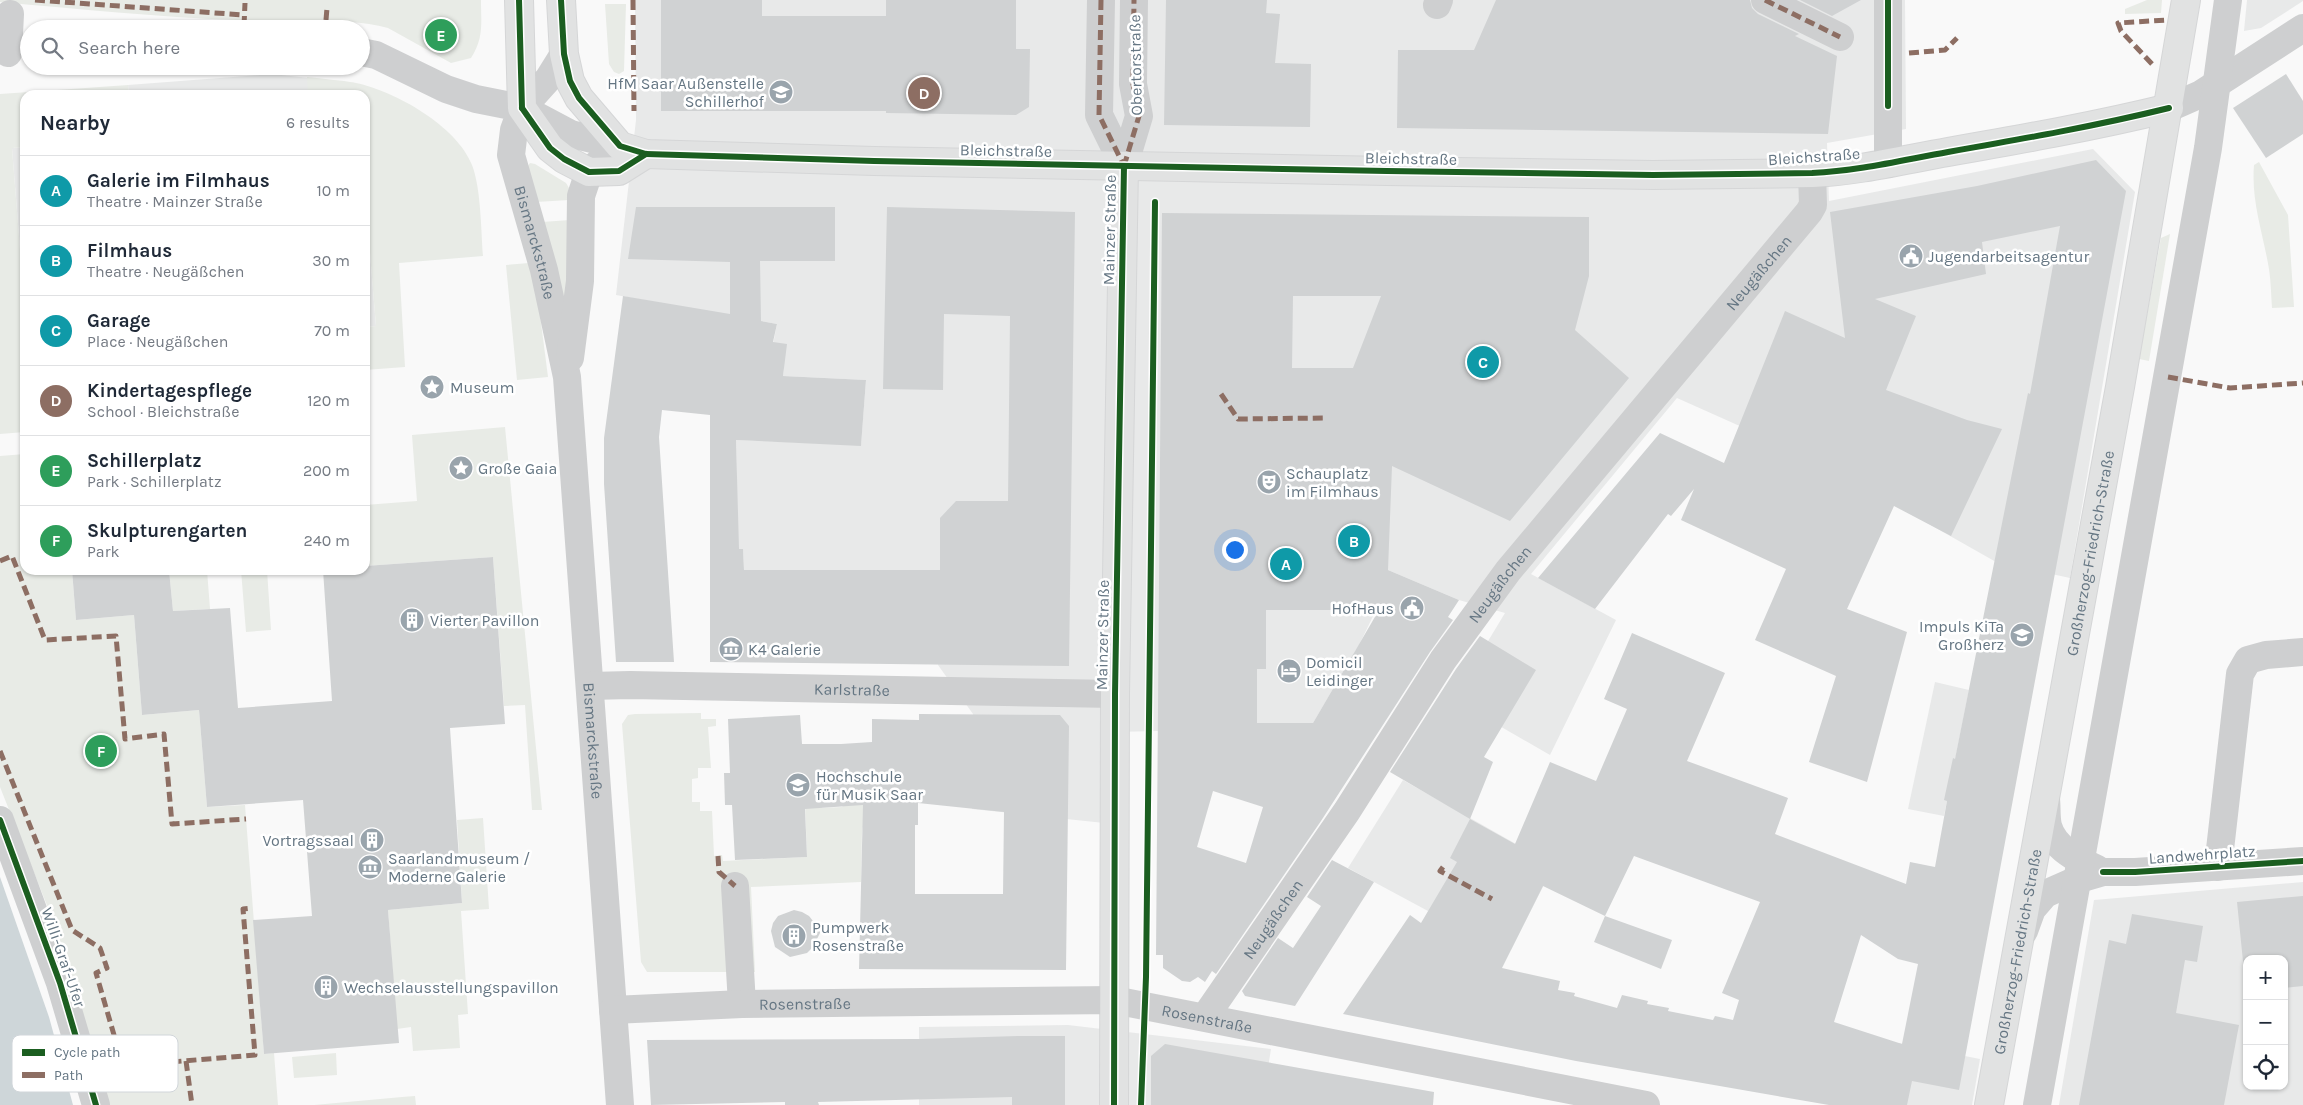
<!DOCTYPE html>
<html lang="en">
<head>
<meta charset="utf-8">
<style>
	:root { --surface:#fff; --page:#f2f2f3; --text:#1f2937; --muted:#747a83; --line:#e0e1e3; --accent:#2563eb }
	body { margin:0; font-family:Karla,sans-serif; background:var(--page); color:var(--text) }
	.controls { position:absolute; right:15px; bottom:15px; display:grid; overflow:hidden; border-radius:10px; box-shadow:0 1px 4px #0004 }
	.controls button { width:45px; height:45px; display:grid; place-items:center; padding:0; border:0; border-bottom:1px solid var(--line); background:var(--surface); color:var(--text); font:25px sans-serif }
	.you { position:absolute; left:1234px; top:549px; width:18px; height:18px; margin:-12px; border:4px solid #fff; border-radius:50%; background:#1a73e8; box-shadow:0 0 0 8px #1a73e833 }
	.badge { display:grid; place-items:center; width:32px; height:32px; border-radius:50%; background:var(--accent); color:#fff; font-size:16px; font-weight:700 }
	.pin { position:absolute; translate:-50% -50%; border:2px solid #fff; box-shadow:0 1px 5px #0006 }
	.list { margin:0; padding:0; list-style:none }
	h2 { display:flex; justify-content:space-between; align-items:center; height:65px; margin:0; padding:0 20px; font-size:21px }
	h2 small { font-size:16px; font-weight:400; color:var(--muted) }
	.list li { display:grid; grid-template-columns:32px 1fr auto; gap:15px; align-items:center; box-sizing:border-box; height:70px; padding:0 20px; border-top:1px solid var(--line) }
	.list b { display:block; font-size:19px; white-space:nowrap }
	.list p { margin:0; font-size:16px; white-space:nowrap; color:var(--muted) }
	.list em { font-size:16px; font-style:normal; color:var(--muted) }
	.icon { flex:none; width:28px; height:28px; fill:none; stroke:currentColor; stroke-width:2; stroke-linecap:round; stroke-linejoin:round }
	.map { position:relative; flex:none; width:2303px; height:1105px; overflow:hidden }
	.search { position:absolute; background:var(--surface); box-shadow:0 1px 4px #0004; left:20px; top:20px; width:350px; height:55px; display:flex; align-items:center; gap:12px; box-sizing:border-box; padding:0 18px; border-radius:28px; color:var(--muted); font-size:19px }
	.panel { position:absolute; background:var(--surface); box-shadow:0 1px 4px #0004; left:20px; top:90px; width:350px; height:485px; border-radius:15px }
	.map>svg:first-child { display:block }
</style>
</head>
<body>
<div class="map">
<svg width="2303" height="1105" viewBox="0 0 2303 1105">
	<rect width="100%" height="100%" fill="#f9f9f9"/>
	<g fill="#e8e9e9" fill-rule="evenodd">
		<polygon points="635,0 1905,0 1906,129 1827,143 1829,201 2093,149 2135,192 2070,578 1996,562 1816,460 1677,398 1531,574 1616,620 1550,755 1453,699 1505,613 1459,600 1388,570 1376,610 1360,643 1292,759 1158,731 1114,732 1114,824 972,809 973,714 938,665 939,570 744,571 743,550 738,549 736,440 861,445 866,380 783,376 784,367 769,365 777,324 616,295 636,120"/>
		<polygon points="2247,0 2303,0 2303,1 2261,28 2244,31"/>
		<polygon points="272,74 356,83 357,95 129,95 128,85"/>
		<polygon points="25,147 25,312 12,148"/>
		<polygon points="365,192 376,326 365,327"/>
		<polygon points="1935,682 1969,690 1944,816 1908,809"/>
		<polygon points="1403,780 1516,844 1555,863 1511,950 1428,911 1348,868"/>
		<path d="M2303,882v223h-244l35,-205zM2247,959h37v127h-37z"/>
		<polygon points="1068,1025 1271,1049 1262,1105 919,1105 919,1027"/>
		<polygon points="1899,1043 1980,1059 1972,1105 1886,1105"/>
	</g>
	<g fill="#e8ebe6">
		<path d="M0,0h481c0,23 3,38 -10,58l-20,5 -63,-35c-46,-12 -104,-5 -152,-8 -79,-3 -158,-11 -236,-18z"/>
		<polygon points="2147,0 2162,0 2161,13 2125,14 2125,9"/>
		<polygon points="605,4 626,4 624,71 619,74 614,72 609,64"/>
		<path d="M307,77c16,2 33,3 49,6 39,8 101,43 116,82 9,23 9,65 11,91l-84,7 6,104 -40,3v-43l11,-1 -11,-134v-97h-57z"/>
		<polygon points="128,85 129,95 25,95 25,147 12,148 25,312 25,432 0,434 0,94"/>
		<path d="M2259,162l29,53 6,92 -22,1c-1,-13 -1,-26 -3,-39 -6,-36 -18,-67 -15,-104z"/>
		<polygon points="530,163 535,164 566,183 569,188 569,200 536,202 528,166"/>
		<polygon points="570,220 569,294 565,297 561,295 542,222"/>
		<polygon points="2170,234 2149,361 2139,359 2161,238"/>
		<polygon points="529,263 540,315 548,377 517,380 506,265"/>
		<polygon points="505,427 542,810 532,810 525,705 504,706 493,557 365,566 365,505 417,501 412,435"/>
		<polygon points="25,454 25,570 72,570 76,620 134,615 142,715 199,710 207,807 245,805 264,1054 274,1053 278,1105 107,1105 56,928 0,787 0,456"/>
		<polygon points="169,570 207,570 210,609 173,611"/>
		<polygon points="241,570 267,570 271,630 246,632"/>
		<polygon points="701,713 701,719 716,719 716,726 708,727 711,768 698,768 698,778 692,779 692,802 700,802 700,811 712,811 714,856 722,855 723,861 807,857 805,802 821,801 822,808 842,807 872,776 862,832 861,882 751,887 755,972 647,972 641,962 622,724 628,715 635,714"/>
		<polygon points="483,818 489,909 461,911 468,1014 458,1015 460,1048 413,1051 411,1027 397,1029 388,910 462,903 457,820"/>
		<polygon points="336,1053 337,1075 294,1078 292,1057"/>
		<polygon points="415,1096 416,1105 314,1105 402,1097"/>
	</g>
	<polygon fill="#ced6d9" points="0,877 49,1017 73,1105 0,1105"/>
	<g fill="#d0d2d3" fill-rule="evenodd">
		<polygon points="661,0 762,0 762,16 886,16 886,0 1016,0 1016,49 1030,49 1029,107 1016,115 886,113 886,111 661,111"/>
		<polygon points="1166,0 1267,0 1266,13 1280,14 1275,63 1311,64 1310,127 1164,125"/>
		<polygon points="1496,0 1750,0 1752,8 1758,14 1799,34 1795,36 1837,56 1828,134 1397,128 1398,50 1474,50"/>
		<polygon points="1800,0 1861,0 1832,16"/>
		<polygon points="2286,74 2303,101 2303,134 2266,158 2233,108"/>
		<path d="M2096,160l30,31 -167,899 -47,-9 -5,24h-78l-253,-44 -233,-47 67,-99 11,8 36,-61 -7,-4 20,-39 45,25 35,-82 46,19 31,-72 -23,-10 28,-66 93,40 -38,88 101,37 -13,36 131,50 4,-22 25,5 12,-66 -3,-1 9,-42 2,1 73,-366 2,1 30,-168 -78,16 4,32 -111,25 41,17 -30,74 81,30 35,9 -51,107 -57,-30 -47,103 60,23 -40,150 -58,-20 27,-86 -81,-36 31,-71 -105,-49 13,-31 -23,27 -3,-2 -73,95 -57,-31 122,-145 64,30 61,-152 60,27 -15,-126 147,-26zM1634,856l126,46 -38,91 17,7 -6,20 -18,-4 -2,4 -45,-9 1,-3 -22,-4 1,-3 -26,-6 -5,13 -43,-12 1,-3 -17,-3 2,-9 -58,-13 41,-82 62,30zM1861,935l37,24 20,5 -16,80 -68,-22z"/>
		<polygon points="636,207 835,207 835,261 760,261 761,321 777,324 773,342 787,344 783,376 866,380 861,446 736,440 739,549 743,549 744,570 940,570 940,518 956,501 1008,501 1010,316 944,314 943,390 883,389 887,207 1075,212 1069,666 710,662 710,415 662,410 659,437 674,662 616,662 604,484 604,438 623,296 730,314 730,262 628,259"/>
		<path d="M1162,213l427,4v59l-14,54 54,48 -119,143 -118,-55 -4,104 71,30 -11,17 5,3 -23,32 -109,169 -105,153 -4,-3 -7,11 -7,-5 -8,5 -8,-1 -19,-13v-13h-7zM1293,296h88l-28,72h-61zM1266,610h113l-66,113h-56v-54h9zM1213,791l50,16 -17,56 -49,-16z"/>
		<polygon points="493,557 505,724 450,728 462,903 388,910 399,1043 264,1054 253,920 312,916 303,800 207,807 199,710 142,715 134,615 76,620 72,570 169,570 173,611 230,608 238,708 332,701 323,570 365,570 365,566"/>
		<polygon points="1480,636 1536,670 1484,757 1493,762 1470,819 1390,772 1456,669"/>
		<path d="M919,714l141,1 9,11 -3,244 -207,-1 4,-164 -58,4 2,48 -72,3 -3,-55h-7l-1,-32h6l-2,-54 72,-4 2,29h39l31,-2v-23l47,1zM918,803l86,9 -1,82h-88v-69h3z"/>
		<polygon points="1332,860 1374,882 1295,1006 1245,996 1242,991 1278,938 1293,948 1321,906 1307,897"/>
		<polygon points="2303,896 2303,986 2284,988 2284,959 2247,959 2246,991 2237,902"/>
		<polygon points="794,910 802,912 809,916 821,931 813,947 807,953 790,957 775,947 771,931 773,923 778,916"/>
		<polygon points="2132,914 2203,926 2197,962 2185,960 2176,1013 2239,1025 2224,1105 2079,1105 2109,940 2126,944"/>
		<polygon points="1605,916 1672,940 1661,969 1594,942"/>
		<polygon points="1018,1036 1065,1036 1065,1105 1012,1105 1012,1097 818,1102 819,1105 785,1105 785,1102 651,1105 647,1040 919,1039"/>
		<polygon points="1165,1044 1434,1092 1433,1105 1151,1105 1151,1056"/>
	</g>
	<g fill="none" stroke-linecap="round" stroke-linejoin="round">
		<defs>
			<g id="major">
				<polyline points="519,0 522,108 550,148 564,159 589,172 619,171 646,154"/>
				<path d="M561,0l3,54 6,27 9,17 41,48 26,8 228,7 513,10 266,4 159,-2c46,-2 91,-13 136,-21 74,-13 148,-26 221,-44"/>
				<polyline points="1114,1105 1115,694 1124,166"/>
				<path id="s5" d="M1989,1105l131,-718 66,-387"/>
			</g>
		</defs>
		<use href="#major" stroke="#d5d6d7" stroke-width="30"/>
		<g stroke="#cecfd0" stroke-width="28">
			<polyline points="1101,0 1099,115 1124,166"/>
			<polyline points="1765,0 1840,37"/>
			<polyline points="1888,0 1888,164"/>
			<polyline points="1437,5 1439,0"/>
			<polyline points="361,52 376,55 446,89 476,99 522,108 571,134 620,146"/>
			<polyline points="8,53 10,14"/>
			<path id="s1" d="M564,54l-15,24 -27,30 -8,22 -3,25 33,115 23,107 53,728"/>
			<polyline points="2169,108 2201,94 2303,28"/>
			<polyline points="1124,166 1139,116 1133,84 1134,0"/>
			<polyline points="570,358 580,281 581,196 589,172 607,155"/>
			<path id="s2" d="M590,686l40,-1 485,9"/>
			<path d="M2046,799c1,9 0,19 2,27 6,22 30,34 49,43"/>
			<polyline points="0,820 60,983 96,1105"/>
			<polyline points="2218,867 2240,674 2248,660 2266,655 2303,652"/>
			<polyline points="735,886 742,1004"/>
			<polyline points="2024,931 2032,909 2045,894 2079,879 2103,872 2135,872 2303,861"/>
			<path id="s3" d="M613,1010l129,-6 372,-4 532,105"/>
			<path id="s4" d="M1205,1017l142,-206 96,-151 65,-89 301,-359 4,-7 -1,-32"/>
			<polyline points="2037,1105 2208,148 2228,0"/>
		</g>
		<use href="#major" stroke="#e1e2e2" stroke-width="28"/>
		<g stroke="#8d6e63" stroke-width="5" stroke-dasharray="10 5" stroke-linecap="butt">
			<polyline points="35,0 244,15"/>
			<polyline points="633,0 634,111"/>
			<polyline points="1101,0 1099,115 1124,166"/>
			<polyline points="1765,0 1840,37"/>
			<polyline points="326,20 327,8"/>
			<polyline points="244,26 245,3"/>
			<polyline points="1909,53 1945,50 1957,38"/>
			<polyline points="2152,64 2121,31 2118,23 2167,20"/>
			<polyline points="1124,166 1139,116 1133,84 1134,0"/>
			<polyline points="2168,377 2230,388 2303,383"/>
			<polyline points="1221,394 1238,419 1325,418"/>
			<polyline points="0,561 12,556 45,640 116,636 125,739 164,734 172,824 246,819"/>
			<polyline points="0,751 72,930 100,948 107,968 96,973 123,1066 255,1055 243,909 252,908"/>
			<polyline points="718,856 719,872 735,886"/>
			<polyline points="1443,867 1440,871 1492,899"/>
			<polyline points="186,1061 192,1105"/>
		</g>
		<defs>
			<g id="cycleway">
				<polyline points="519,0 522,108"/>
				<path d="M561,0l3,54 6,27 9,17 41,48 26,8 228,7 513,10 266,4 159,-2c46,-2 91,-13 136,-21 74,-13 148,-26 221,-44"/>
				<polyline points="1888,0 1888,106"/>
				<polyline points="522,108 550,148 564,159 589,172 619,171 646,154"/>
				<polyline points="0,820 60,983 96,1105"/>
				<polyline points="2103,872 2135,872 2303,861"/>
				<polyline points="1114,1105 1115,694 1124,166"/>
				<polyline points="1141,1105 1146,977 1155,202"/>
			</g>
		</defs>
		<use href="#cycleway" stroke="#fff" stroke-width="9"/>
		<use href="#cycleway" stroke="#1b5e20" stroke-width="6"/>
	</g>
	<defs>
		<symbol id="university-disc" viewBox="-11 -11 22 22"><circle r="9.5" fill="#99a4ac" stroke="#fff"/><path d="M0-5L7-2L0 1L-7-2ZM-4 1L0 2.5L4 1V4Q0 6-4 4Z" fill="#fff"/></symbol>
		<symbol id="civic-disc" viewBox="-11 -11 22 22"><circle r="9.5" fill="#99a4ac" stroke="#fff"/><path d="M-.6-6.5H3V-4.5H.6V-3L4-1V1h2V6H-6V1h2V-1L-.6-3ZM-1.2 2.5V6h2.4V2.5Z" fill="#fff"/></symbol>
		<symbol id="sight-disc" viewBox="-11 -11 22 22"><circle r="9.5" fill="#99a4ac" stroke="#fff"/><path d="M0-6L1.8-2.2L6-1.7L2.9 1.2L3.7 5.4L0 3.3L-3.7 5.4L-2.9 1.2L-6-1.7L-1.8-2.2Z" fill="#fff"/></symbol>
		<symbol id="theatre-disc" viewBox="-11 -11 22 22"><circle r="9.5" fill="#99a4ac" stroke="#fff"/><path d="M-5-5.5Q0-4 5-5.5V0Q5 5 0 6Q-5 5-5 0ZM-3.3-2.5H-1v1.5H-3.3ZM1-2.5H3.3v1.5H1ZM-2.8 1Q0 5.5 2.8 1Z" fill="#fff"/></symbol>
		<symbol id="building-disc" viewBox="-11 -11 22 22"><circle r="9.5" fill="#99a4ac" stroke="#fff"/><path d="M-4-6H4V6H1V3H-1V6H-4ZM-2.5-4.3h1.7v1.8h-1.7ZM.8-4.3h1.7v1.8H.8ZM-2.5-1h1.7V.8h-1.7ZM.8-1h1.7V.8H.8Z" fill="#fff"/></symbol>
		<symbol id="school-disc" viewBox="-11 -11 22 22"><circle r="9.5" fill="#99a4ac" stroke="#fff"/><path d="M0-5L7-2L0 1L-7-2ZM-4 1L0 2.5L4 1V4Q0 6-4 4Z" fill="#fff"/></symbol>
		<symbol id="museum-disc" viewBox="-11 -11 22 22"><circle r="9.5" fill="#99a4ac" stroke="#fff"/><path d="M0-6L6-3V-2H-6V-3ZM-5-1h2V3h-2ZM-1-1h2V3h-2ZM3-1h2V3H3ZM-6 4H6V6H-6Z" fill="#fff"/></symbol>
		<symbol id="hotel-disc" viewBox="-11 -11 22 22"><circle r="9.5" fill="#99a4ac" stroke="#fff"/><path d="M-6-4.5h1.5V1H6V5H4.5V3h-9V5H-6ZM-4 0a1.8 1.8 0 1 1 3.6 0ZM.5 0V-2.5h3Q6-2.5 6 0Z" fill="#fff"/></symbol>
	</defs>
	<g fill-rule="evenodd">
		<use href="#university-disc" x="767" y="78" width="28" height="28"/>
		<use href="#civic-disc" x="1897" y="242" width="28" height="28"/>
		<use href="#sight-disc" x="418" y="373" width="28" height="28"/>
		<use href="#sight-disc" x="447" y="454" width="28" height="28"/>
		<use href="#theatre-disc" x="1255" y="468" width="28" height="28"/>
		<use href="#civic-disc" x="1398" y="594" width="28" height="28"/>
		<use href="#building-disc" x="398" y="606" width="28" height="28"/>
		<use href="#school-disc" x="2008" y="621" width="28" height="28"/>
		<use href="#museum-disc" x="717" y="635" width="28" height="28"/>
		<use href="#hotel-disc" x="1275" y="657" width="28" height="28"/>
		<use href="#university-disc" x="784" y="771" width="28" height="28"/>
		<use href="#building-disc" x="358" y="826" width="28" height="28"/>
		<use href="#museum-disc" x="356" y="853" width="28" height="28"/>
		<use href="#building-disc" x="780" y="922" width="28" height="28"/>
		<use href="#building-disc" x="312" y="973" width="28" height="28"/>
	</g>
	<g text-anchor="middle" stroke-width="5" stroke-linejoin="round" paint-order="stroke">
		<g font-size="16" fill="#657683" stroke="#fff">
			<text transform="translate(1135 65) rotate(-91)" y="6">Obertorstraße</text>
			<text transform="translate(1006 150) rotate(1)" y="6">Bleichstraße</text>
			<text transform="translate(1814 156) rotate(-4)" y="6">Bleichstraße</text>
			<text transform="translate(1411 158) rotate(1)" y="6">Bleichstraße</text>
			<text transform="translate(1109 230) rotate(-89)" y="6">Mainzer Straße</text>
			<text dy="6" stroke="none"><textPath href="#s1" startOffset="208">Bismarckstraße</textPath></text>
			<text dy="6" stroke="none"><textPath href="#s4" startOffset="929">Neugäßchen</textPath></text>
			<text dy="6" stroke="none"><textPath href="#s5" startOffset="561">Großherzog-Friedrich-Straße</textPath></text>
			<text dy="6" stroke="none"><textPath href="#s4" startOffset="524">Neugäßchen</textPath></text>
			<text transform="translate(1102 635) rotate(-89)" y="6">Mainzer Straße</text>
			<text dy="6" stroke="none"><textPath href="#s2" startOffset="262">Karlstraße</textPath></text>
			<text dy="6" stroke="none"><textPath href="#s1" startOffset="711">Bismarckstraße</textPath></text>
			<text transform="translate(2202 854) rotate(-4)" y="6">Landwehrplatz</text>
			<text dy="6" stroke="none"><textPath href="#s4" startOffset="119">Neugäßchen</textPath></text>
			<text dy="6" stroke="none"><textPath href="#s5" startOffset="156">Großherzog-Friedrich-Straße</textPath></text>
			<text transform="translate(64 957) rotate(71)" y="6">Willi-Graf-Ufer</text>
			<text dy="6" stroke="none"><textPath href="#s3" startOffset="192">Rosenstraße</textPath></text>
			<text dy="6" stroke="none"><textPath href="#s3" startOffset="596">Rosenstraße</textPath></text>
		</g>
		<g font-size="16" fill="#657683" stroke="#fff" text-anchor="start">
			<text x="764" y="89" text-anchor="end">HfM Saar Außenstelle<tspan x="764" dy="18">Schillerhof</tspan></text>
			<text x="1928" y="262">Jugendarbeitsagentur</text>
			<text x="450" y="393">Museum</text>
			<text x="478" y="474">Große Gaia</text>
			<text x="1286" y="479">Schauplatz<tspan x="1286" dy="18">im Filmhaus</tspan></text>
			<text x="1394" y="614" text-anchor="end">HofHaus</text>
			<text x="430" y="626">Vierter Pavillon</text>
			<text x="2004" y="632" text-anchor="end">Impuls KiTa<tspan x="2004" dy="18">Großherz</tspan></text>
			<text x="748" y="655">K4 Galerie</text>
			<text x="1306" y="668">Domicil<tspan x="1306" dy="18">Leidinger</tspan></text>
			<text x="816" y="782">Hochschule<tspan x="816" dy="18">für Musik Saar</tspan></text>
			<text x="354" y="846" text-anchor="end">Vortragssaal</text>
			<text x="388" y="864">Saarlandmuseum /<tspan x="388" dy="18">Moderne Galerie</tspan></text>
			<text x="812" y="933">Pumpwerk<tspan x="812" dy="18">Rosenstraße</tspan></text>
			<text x="344" y="993">Wechselausstellungspavillon</text>
		</g>
	</g>
	<rect x="12" y="1035" width="166" height="57" rx="8" fill="#fff" stroke="#d1d6da" stroke-width="1"/>
	<rect x="22" y="1049" width="23" height="7" fill="#1b5e20"/>
	<rect x="22" y="1072" width="23" height="6" fill="#8d6e63"/>
	<g font-size="14" fill="#657683">
		<text x="54" y="1057">Cycle path</text>
		<text x="54" y="1080">Path</text>
	</g>
</svg>
<div class="controls">
<button>+</button>
<button>−</button>
<button><svg class="icon" aria-label="locate" viewBox="0 0 24 24"><circle cx="12" cy="12" r="6"/><path d="M12 2v4M12 18v4M2 12h4M18 12h4"/></svg></button>
</div>
<div class="you"></div>
<div class="pin badge" style="left:1286px;top:564px;background:#0f9aa8">A</div>
<div class="pin badge" style="left:1354px;top:541px;background:#0f9aa8">B</div>
<div class="pin badge" style="left:1483px;top:362px;background:#0f9aa8">C</div>
<div class="pin badge" style="left:924px;top:93px;background:#8d6e63">D</div>
<div class="pin badge" style="left:441px;top:35px;background:#2e9e5b">E</div>
<div class="pin badge" style="left:101px;top:751px;background:#2e9e5b">F</div>
<div class="search"><svg class="icon" aria-label="search" viewBox="0 0 24 24"><circle cx="10" cy="10" r="6"/><path d="M15 15l6 6"/></svg>Search here</div>
<section class="panel">
<h2>Nearby<small>6 results</small></h2>
<ul class="list">
<li><span class="badge" style="background:#0f9aa8">A</span><div><b>Galerie im Filmhaus</b><p>Theatre · Mainzer Straße</p></div><em>10 m</em></li>
<li><span class="badge" style="background:#0f9aa8">B</span><div><b>Filmhaus</b><p>Theatre · Neugäßchen</p></div><em>30 m</em></li>
<li><span class="badge" style="background:#0f9aa8">C</span><div><b>Garage</b><p>Place · Neugäßchen</p></div><em>70 m</em></li>
<li><span class="badge" style="background:#8d6e63">D</span><div><b>Kindertagespflege</b><p>School · Bleichstraße</p></div><em>120 m</em></li>
<li><span class="badge" style="background:#2e9e5b">E</span><div><b>Schillerplatz</b><p>Park · Schillerplatz</p></div><em>200 m</em></li>
<li><span class="badge" style="background:#2e9e5b">F</span><div><b>Skulpturengarten</b><p>Park</p></div><em>240 m</em></li>
</ul>
</section>
</div>
</body>
</html>
